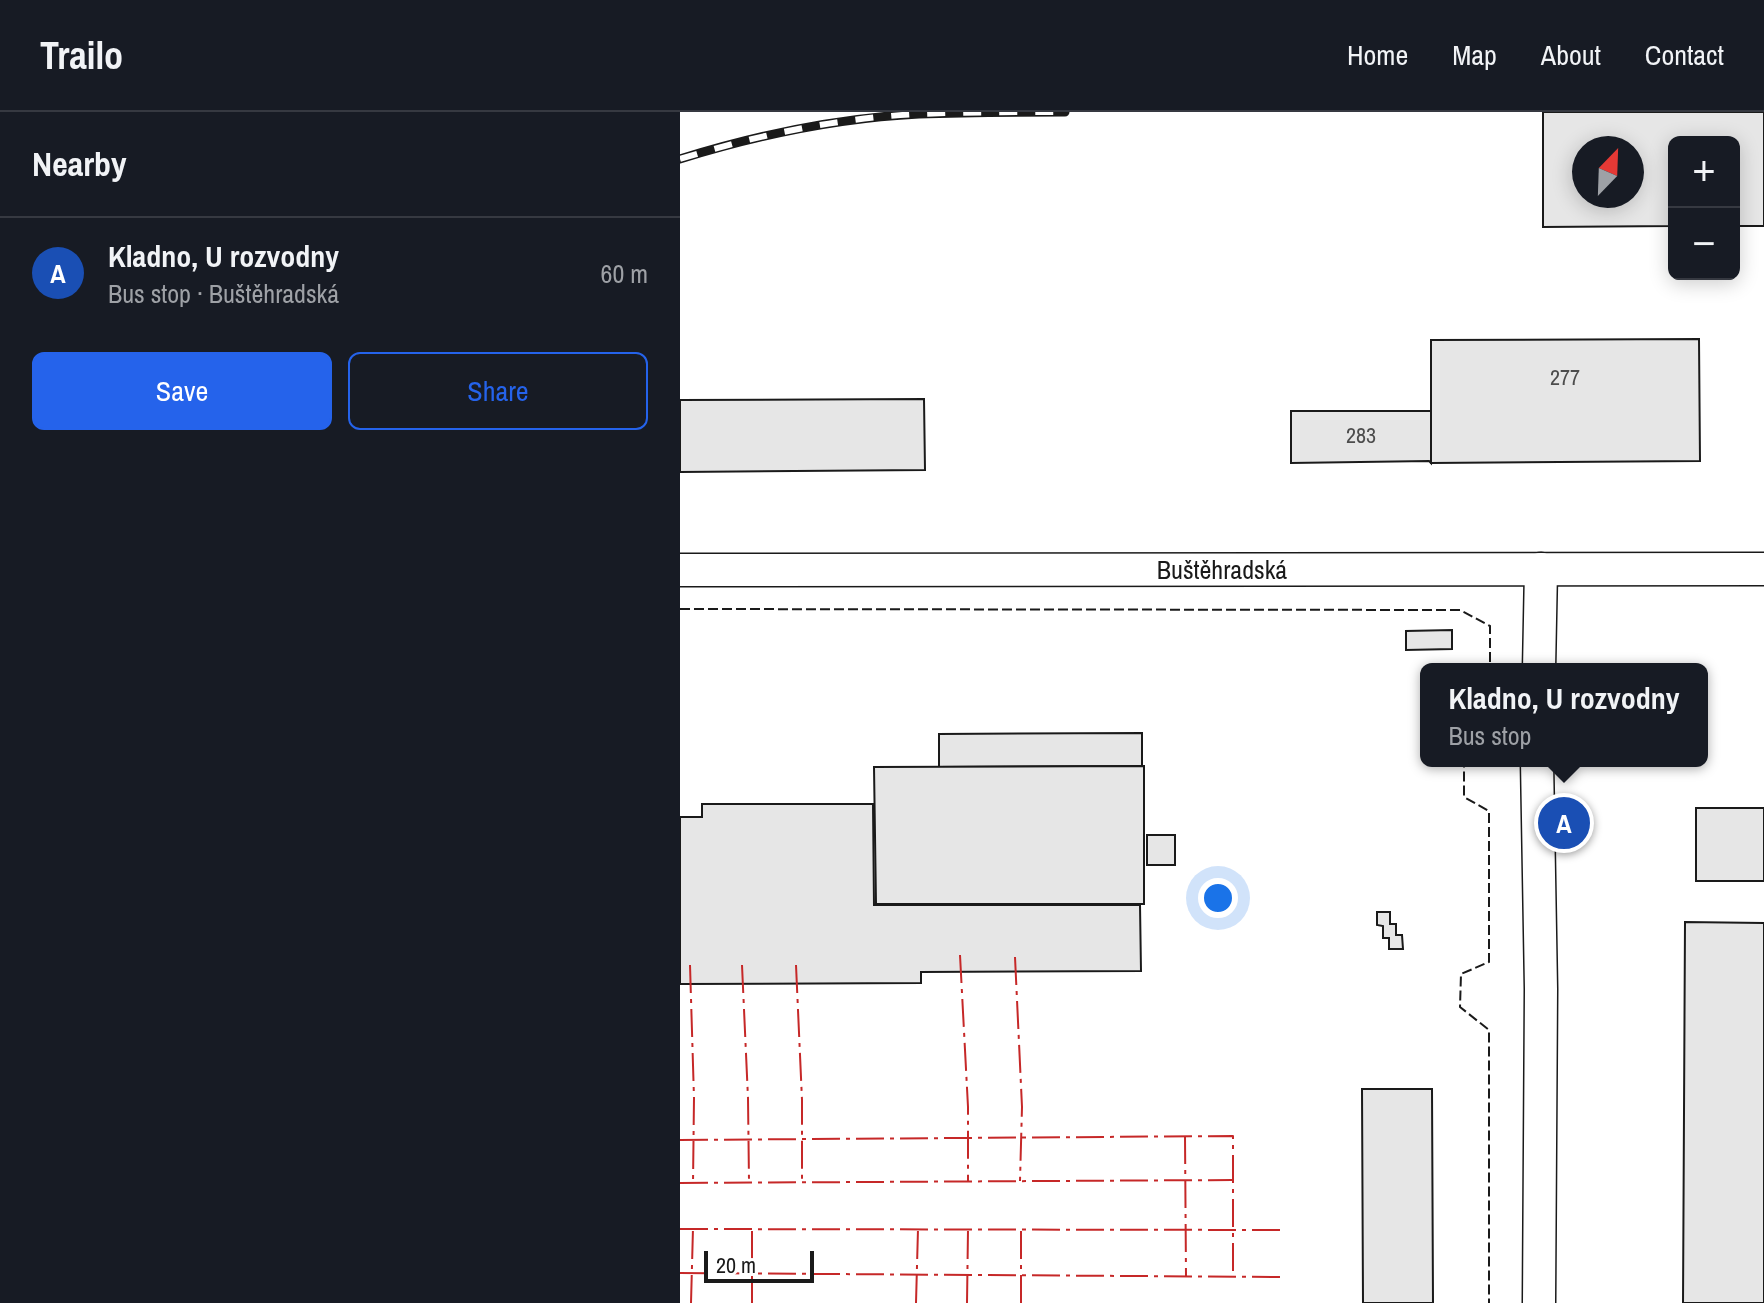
<!DOCTYPE html>
<html lang="en">
<head>
<meta charset="utf-8">
<style>
	:root { --surface:#171b24; --page:#20242c; --text:#f1f3f6; --muted:#9ea1a6; --line:#363941; --accent:#2563eb }
	body { margin:0; font-family:"Archivo Narrow",sans-serif; background:var(--page); color:var(--text) }
	.controls { position:absolute; right:24px; top:24px; display:grid; overflow:hidden; border-radius:12px; box-shadow:0 4px 20px #0003 }
	.controls button { width:72px; height:72px; display:grid; place-items:center; padding:0; border:0; border-bottom:2px solid var(--line); background:var(--surface); color:var(--text); font:40px sans-serif }
	.compass { position:absolute; left:892px; top:24px; width:72px; height:72px; border-radius:50%; background:var(--surface); box-shadow:0 4px 20px #0003; rotate:23deg }
	.scale { position:absolute; left:24px; bottom:20px; width:110px; box-sizing:border-box; padding-left:8px; border:4px solid #1a1a1a; border-top:0; font-size:22px; line-height:28px; white-space:nowrap; color:#1a1a1a; -webkit-text-stroke:6px #fff; paint-order:stroke }
	.you { position:absolute; left:538px; top:786px; width:28px; height:28px; margin:-20px; border:6px solid #fff; border-radius:50%; background:#1a73e8; box-shadow:0 0 0 12px #1a73e833 }
	.badge { display:grid; place-items:center; width:52px; height:52px; border-radius:50%; background:var(--accent); color:#fff; font-size:26px; font-weight:700 }
	.pin { position:absolute; translate:-50% -50%; border:4px solid #fff; box-shadow:0 2px 8px #0006 }
	.popup { position:absolute; left:740px; top:551px; width:288px; height:104px; box-sizing:border-box; display:grid; place-content:center; border-radius:12px; background:var(--surface); filter:drop-shadow(0 2px 6px #0005); font-size:26px; white-space:nowrap; color:var(--muted) }
	.popup b { font-size:30px; color:var(--text) }
	.popup::after { content:''; position:absolute; left:50%; top:100%; margin-left:-16px; border:16px solid transparent; border-top-color:var(--surface) }
	.list { margin:0; padding:0; list-style:none }
	h2 { display:flex; justify-content:space-between; align-items:center; height:104px; margin:0; padding:0 32px; font-size:34px }
	h2 small { font-size:26px; font-weight:400; color:var(--muted) }
	.list li { display:grid; grid-template-columns:52px 1fr auto; gap:24px; align-items:center; box-sizing:border-box; height:112px; padding:0 32px; border-top:2px solid var(--line) }
	.list b { display:block; font-size:30px; white-space:nowrap }
	.list p { margin:0; font-size:26px; white-space:nowrap; color:var(--muted) }
	.list em { font-size:26px; font-style:normal; color:var(--muted) }
	.actions { display:flex; gap:16px; padding:24px 32px }
	.actions a { flex:1; padding:18px 0; border:2px solid var(--accent); border-radius:12px; text-align:center; font-size:28px; color:var(--accent) }
	.actions .main { background:var(--accent); color:#fff }
	.map { position:relative; flex:none; width:1084px; height:1191px; overflow:hidden }
	header { display:flex; align-items:center; gap:48px; box-sizing:border-box; height:112px; padding:0 40px; background:var(--surface); border-bottom:2px solid var(--line) }
	header strong { font-size:38px }
	nav { display:flex; gap:44px; margin-inline-start:auto; font-size:28px }
	main { display:flex }
	aside { flex:1; background:var(--surface) }
	.map>svg:first-child { display:block }
</style>
</head>
<body>
<header>
<strong>Trailo</strong>
<nav><a>Home</a><a>Map</a><a>About</a><a>Contact</a></nav>
</header>
<main>
<aside>
<h2>Nearby<small></small></h2>
<ul class="list">
<li><span class="badge" style="background:#1a4fb4">A</span><div><b>Kladno, U rozvodny</b><p>Bus stop · Buštěhradská</p></div><em>60 m</em></li>
</ul>
<div class="actions"><a class="main">Save</a><a>Share</a></div>
</aside>
<div class="map">
<svg width="1084" height="1191" viewBox="0 0 1084 1191">
	<rect width="100%" height="100%" fill="#fff"/>
	<g fill="#e6e6e6" stroke="#1a1a1a" stroke-width="2" fill-rule="evenodd">
		<path d="M863,0h221v114h-30v-84h-60v84l-131,1zM904,36h48v48h-48z"/>
		<polygon points="1019,227 1020,349 751,351 751,228"/>
		<polygon points="244,287 245,358 0,360 0,288"/>
		<polygon points="611,299 751,299 751,351 749,349 611,351"/>
		<polygon points="772,518 772,537 726,538 726,519"/>
		<polygon points="462,621 462,654 259,655 259,622"/>
		<polygon points="464,654 464,792 196,792 194,655"/>
		<polygon points="22,692 193,692 194,793 460,793 461,859 241,860 241,871 0,872 0,705 22,705"/>
		<rect x="1016" y="696" width="68" height="73"/>
		<rect x="467" y="723" width="28" height="30"/>
		<polygon points="697,800 710,800 710,812 716,812 716,823 722,823 723,837 709,837 709,826 703,826 703,814 697,813"/>
		<polygon points="1005,810 1084,811 1084,1191 1003,1191"/>
		<polygon points="682,977 752,977 753,1191 683,1191"/>
	</g>
	<g fill="none" stroke-linecap="round" stroke-linejoin="round">
		<defs>
			<g id="minor">
				<polyline points="0,458 1084,457"/>
				<polyline points="859,557 861,457"/>
				<polyline points="857,649 861,877 859,1191"/>
			</g>
		</defs>
		<use href="#minor" stroke="#1a1a1a" stroke-width="35"/>
		<use href="#minor" stroke="#fff" stroke-width="32"/>
		<defs>
			<path id="rail" d="M0,47c77,-24 158,-41 239,-45 49,-2 98,-2 146,-2"/>
		</defs>
		<use href="#rail" stroke="#1a1a1a" stroke-width="9"/>
		<use href="#rail" stroke="#fff" stroke-width="6" stroke-dasharray="18" stroke-linecap="butt"/>
		<g stroke="#1a1a1a" stroke-width="2" stroke-dasharray="10 4" stroke-linecap="butt">
			<polyline points="0,497 780,498 810,514 810,557"/>
			<polyline points="789,649 784,651 784,685 809,699 809,850 781,862 780,895 809,918 809,1191"/>
		</g>
		<g stroke="#c62828" stroke-width="2" stroke-dasharray="28 6 4 6" stroke-linecap="butt">
			<polyline points="280,843 288,995 288,1069"/>
			<polyline points="335,845 342,995 340,1069"/>
			<polyline points="10,853 14,986 13,1071"/>
			<polyline points="62,853 68,986 69,1070"/>
			<polyline points="116,853 122,988 122,1070"/>
			<polyline points="505,1024 506,1164"/>
			<polyline points="0,1028 553,1024 553,1165"/>
			<polyline points="0,1071 552,1068"/>
			<polyline points="0,1117 602,1118"/>
			<polyline points="0,1161 603,1165"/>
			<polyline points="11,1191 13,1116"/>
			<polyline points="72,1191 72,1117"/>
			<polyline points="236,1191 238,1117"/>
			<polyline points="287,1191 288,1118"/>
			<polyline points="341,1191 341,1118"/>
		</g>
	</g>
	<g text-anchor="middle" stroke-width="6" stroke-linejoin="round" paint-order="stroke">
		<g font-size="22" fill="#4d4d4d">
			<text x="885" y="273">277</text>
			<text x="681" y="331">283</text>
		</g>
		<g font-size="26" fill="#1a1a1a" stroke="#fff">
			<text x="542" y="467">Buštěhradská</text>
		</g>
	</g>
</svg>
<div class="controls">
<button>+</button>
<button>−</button>
</div>
<svg class="compass" viewBox="-18 -18 36 36"><path d="M0-13l5 13h-10z" fill="#e53935"/><path d="M0 13l5-13h-10z" fill="#9ea1a6"/></svg>
<div class="scale">20 m</div>
<div class="you"></div>
<div class="pin badge" style="left:884px;top:711px;background:#1a4fb4">A</div>
<div class="popup"><b>Kladno, U rozvodny</b>Bus stop</div>
</div>
</main>
</body>
</html>
